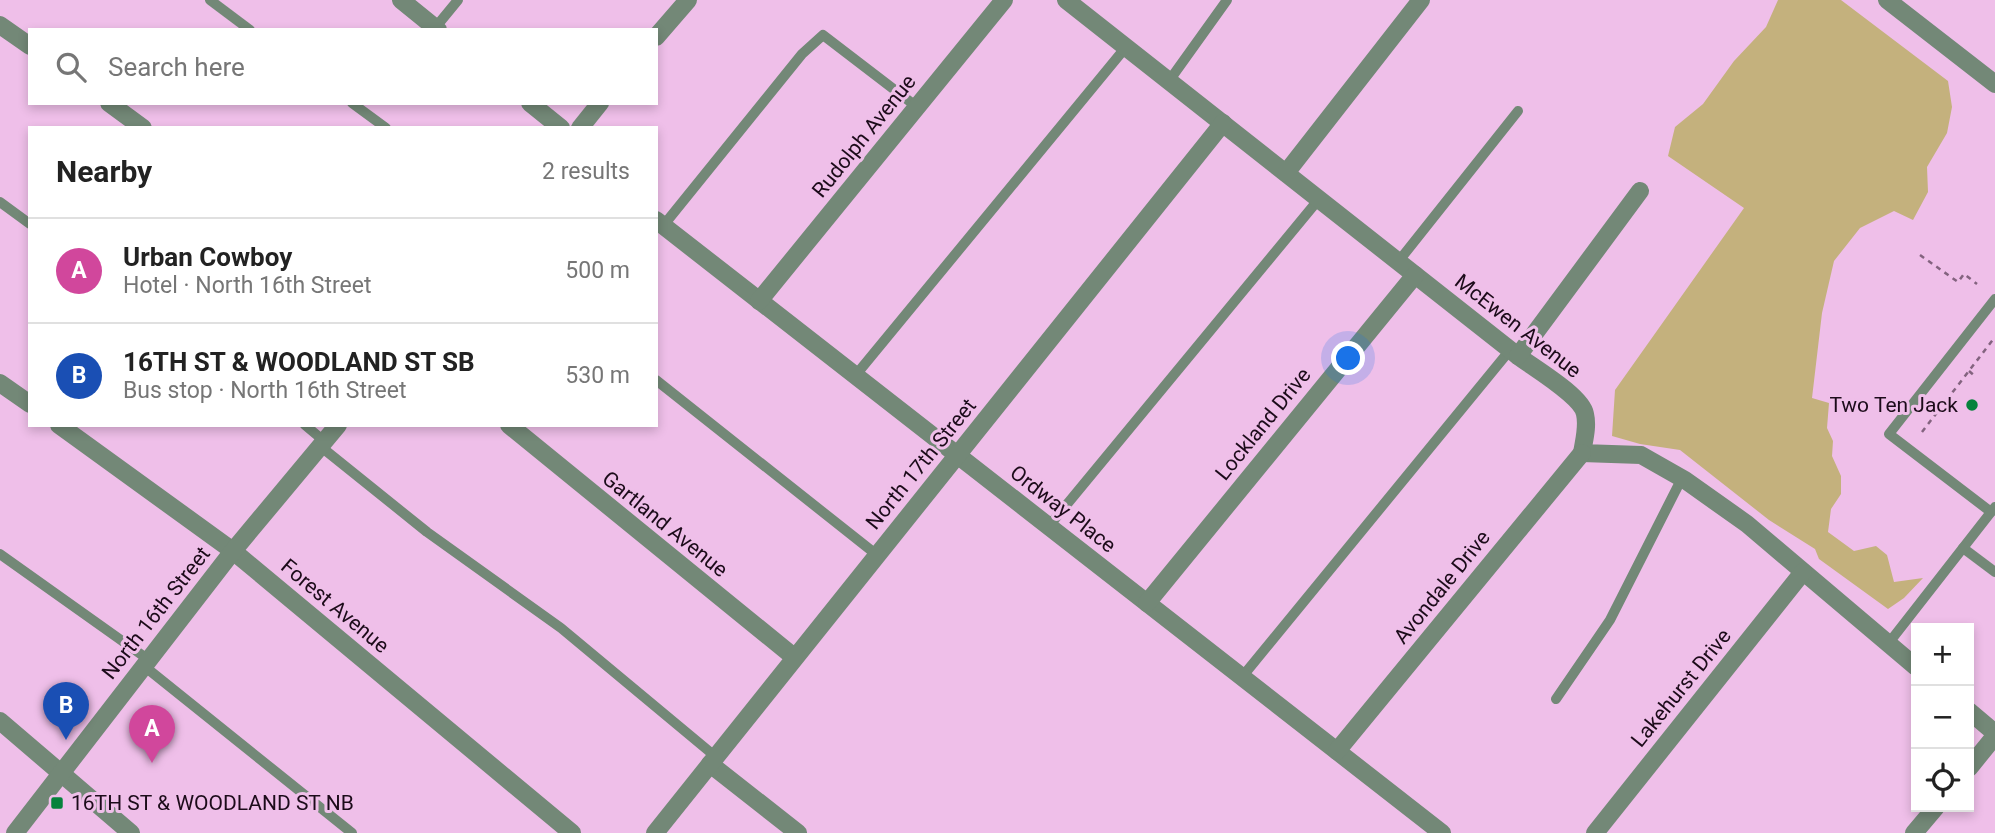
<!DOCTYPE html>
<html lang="en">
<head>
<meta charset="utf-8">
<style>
	:root { --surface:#fff; --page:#f6f6f6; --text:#222; --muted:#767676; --line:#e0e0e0; --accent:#06823c }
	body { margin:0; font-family:Roboto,sans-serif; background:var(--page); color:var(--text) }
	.controls { position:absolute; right:21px; bottom:21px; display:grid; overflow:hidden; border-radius:0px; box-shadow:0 4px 10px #0003 }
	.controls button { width:63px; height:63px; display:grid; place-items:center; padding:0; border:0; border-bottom:2px solid var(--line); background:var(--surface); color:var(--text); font:35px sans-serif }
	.you { position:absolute; left:1349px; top:359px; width:24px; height:24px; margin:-18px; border:5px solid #fff; border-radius:50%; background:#1a73e8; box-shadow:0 0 0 10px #1a73e833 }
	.badge { display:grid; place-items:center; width:46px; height:46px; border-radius:50%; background:var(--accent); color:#fff; font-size:23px; font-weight:700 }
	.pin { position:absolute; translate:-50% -58px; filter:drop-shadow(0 2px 4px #0008) }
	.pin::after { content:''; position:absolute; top:37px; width:24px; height:21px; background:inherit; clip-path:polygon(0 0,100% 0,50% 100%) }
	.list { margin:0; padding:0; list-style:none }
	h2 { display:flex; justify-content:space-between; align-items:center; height:91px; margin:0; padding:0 28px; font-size:30px }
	h2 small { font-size:23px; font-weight:400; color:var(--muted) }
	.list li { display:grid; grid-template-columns:46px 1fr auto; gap:21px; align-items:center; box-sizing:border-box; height:105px; padding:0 28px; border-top:2px solid var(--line) }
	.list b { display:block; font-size:26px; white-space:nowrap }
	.list p { margin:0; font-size:23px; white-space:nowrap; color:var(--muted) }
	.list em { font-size:23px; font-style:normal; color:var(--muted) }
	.icon { flex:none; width:38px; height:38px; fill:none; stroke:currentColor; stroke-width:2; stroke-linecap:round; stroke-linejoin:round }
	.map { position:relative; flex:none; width:1995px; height:833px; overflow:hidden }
	.search { position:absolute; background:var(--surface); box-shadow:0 4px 10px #0003; left:28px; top:28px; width:630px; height:77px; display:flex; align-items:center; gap:18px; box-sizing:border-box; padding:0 24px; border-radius:0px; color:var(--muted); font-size:26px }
	.panel { position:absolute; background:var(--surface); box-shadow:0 4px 10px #0003; left:28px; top:126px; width:630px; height:301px; border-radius:0px }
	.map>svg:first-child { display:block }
</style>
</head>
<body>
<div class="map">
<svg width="1995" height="833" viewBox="0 0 1995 833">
	<rect width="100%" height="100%" fill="#efbfe9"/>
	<polygon fill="#c4b17d" points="1778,0 1841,0 1948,81 1952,107 1947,133 1927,167 1928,192 1913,220 1894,211 1860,228 1834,261 1822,313 1812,398 1829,403 1827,428 1833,441 1832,456 1841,476 1841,494 1831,509 1828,532 1854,551 1876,546 1887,555 1894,582 1923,578 1904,598 1888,609 1819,559 1815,549 1769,520 1680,450 1640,444 1612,436 1615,390 1744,208 1668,156 1675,127 1703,104 1734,61 1766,27"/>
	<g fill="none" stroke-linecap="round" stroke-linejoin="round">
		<g stroke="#83637f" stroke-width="2.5" stroke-dasharray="5 5" stroke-linecap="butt">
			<polyline points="1920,255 1958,282 1964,274 1977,284"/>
			<polyline points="1969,371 1976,377"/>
			<polyline points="1922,432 1995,337"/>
		</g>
		<g stroke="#738877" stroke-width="10">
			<polyline points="210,0 250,30"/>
			<polyline points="435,28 458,0"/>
			<polyline points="1169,81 1227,0"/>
			<polyline points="352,103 386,128"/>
			<polyline points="0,202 30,224"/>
			<polyline points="663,226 802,54 823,35 917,107"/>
			<polyline points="1398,262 1518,111"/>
			<polyline points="855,376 1126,47"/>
			<polyline points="656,380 877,555"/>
			<polyline points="305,425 324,441"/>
			<polyline points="320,446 427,532 561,628 716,757"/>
			<polyline points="1991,512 1889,434 1995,299"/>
			<polyline points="1049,526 1319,199"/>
			<polyline points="1963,548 1995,572"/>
			<polyline points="0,554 149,660"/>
			<polyline points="1888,644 1995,507"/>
			<polyline points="144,666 352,833"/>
			<polyline points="1242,677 1510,350"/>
			<polyline points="1556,699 1610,620 1682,478"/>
		</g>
		<g stroke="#738877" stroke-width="18">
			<polyline points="401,0 438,30"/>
			<path d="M1066,0l452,356c16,12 64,40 67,58 3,13 -1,26 -3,39l59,2 44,25 62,44 169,143"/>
			<polyline points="0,25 30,46"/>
			<polyline points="656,37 688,0"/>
			<polyline points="109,103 143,128"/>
			<polyline points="530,103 561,128"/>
			<polyline points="580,128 600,103"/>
			<polyline points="1286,173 1421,0"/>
			<polyline points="656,220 1442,833"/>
			<polyline points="759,301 1004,0"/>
			<polyline points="1518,356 1640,191"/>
			<polyline points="0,383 30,404"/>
			<polyline points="59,425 233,551 572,833"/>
			<polyline points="509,425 794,657"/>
			<polyline points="1147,603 1415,275"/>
			<polyline points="1969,711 1995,733"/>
			<polyline points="0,721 131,833"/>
			<polyline points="1337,751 1582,453"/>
			<polyline points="710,764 798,833"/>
			<polyline points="1969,768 1995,736"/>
			<polyline points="15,833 233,551 338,425"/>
			<polyline points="655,833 1223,123"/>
			<polyline points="1595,833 1803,572"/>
			<polyline points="1914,833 1936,807"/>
		</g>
		<polyline stroke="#738877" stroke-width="18" points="1887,0 1995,84"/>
	</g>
	<g fill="#06823c" stroke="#efbfe9" stroke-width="2.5">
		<circle cx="1972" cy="405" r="7"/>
		<rect x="50" y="796" width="14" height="14" rx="3.5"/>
	</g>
	<g text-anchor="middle" stroke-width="6" stroke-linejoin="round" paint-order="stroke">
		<g font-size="21" fill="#1c0b1a" stroke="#efbfe9">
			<text transform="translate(864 136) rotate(-51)" y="7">Rudolph Avenue</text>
			<text transform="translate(1518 326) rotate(38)" y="7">McEwen Avenue</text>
			<text transform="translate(1263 424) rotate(-51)" y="7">Lockland Drive</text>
			<text transform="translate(921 464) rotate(-51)" y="7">North 17th Street</text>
			<text transform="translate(1063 509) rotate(38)" y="7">Ordway Place</text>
			<text transform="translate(665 524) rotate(39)" y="7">Gartland Avenue</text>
			<text transform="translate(1442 587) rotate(-51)" y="7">Avondale Drive</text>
			<text transform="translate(335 606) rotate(40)" y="7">Forest Avenue</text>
			<text transform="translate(156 613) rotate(-52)" y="7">North 16th Street</text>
			<text transform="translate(1681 688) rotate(-51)" y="7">Lakehurst Drive</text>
		</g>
		<g font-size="21" fill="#1c0b1a" stroke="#efbfe9" text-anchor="end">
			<text x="1958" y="412">Two Ten Jack</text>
			<text x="71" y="810" text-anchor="start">16TH ST &amp; WOODLAND ST NB</text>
		</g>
	</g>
</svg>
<div class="controls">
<button>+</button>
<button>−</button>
<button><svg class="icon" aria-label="locate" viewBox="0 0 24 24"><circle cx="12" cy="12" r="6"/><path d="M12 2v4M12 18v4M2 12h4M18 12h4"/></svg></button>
</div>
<div class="you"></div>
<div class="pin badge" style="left:152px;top:763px;background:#d1479c">A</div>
<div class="pin badge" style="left:66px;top:740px;background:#1a4fb4">B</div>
<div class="search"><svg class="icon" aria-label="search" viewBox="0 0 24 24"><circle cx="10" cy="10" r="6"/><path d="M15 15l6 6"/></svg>Search here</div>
<section class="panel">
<h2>Nearby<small>2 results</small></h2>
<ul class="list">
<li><span class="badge" style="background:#d1479c">A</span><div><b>Urban Cowboy</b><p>Hotel · North 16th Street</p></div><em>500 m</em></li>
<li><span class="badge" style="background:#1a4fb4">B</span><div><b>16TH ST &amp; WOODLAND ST SB</b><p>Bus stop · North 16th Street</p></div><em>530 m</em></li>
</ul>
</section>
</div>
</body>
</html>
